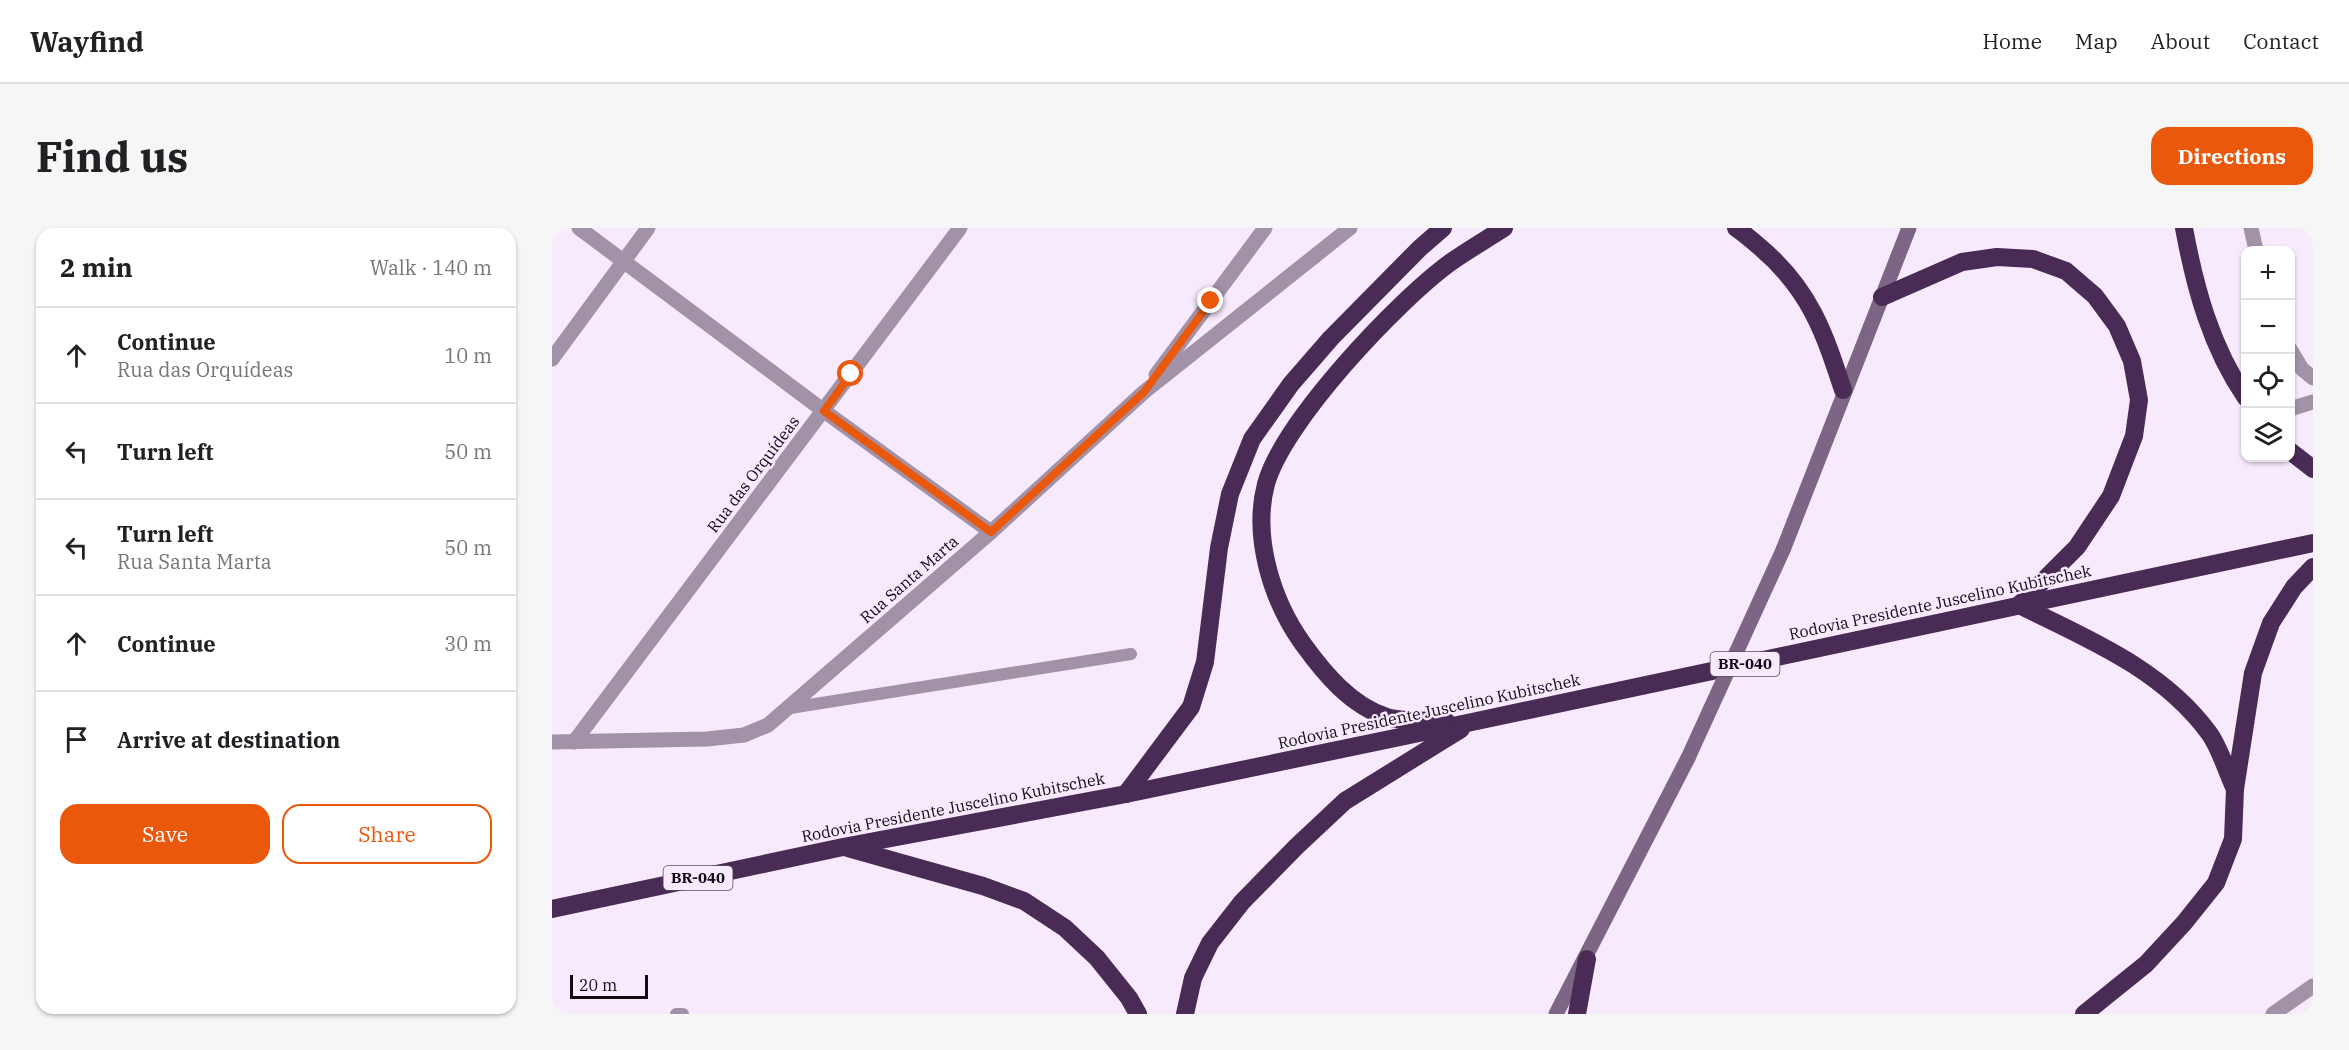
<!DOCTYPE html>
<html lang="en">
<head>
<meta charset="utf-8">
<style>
	:root { --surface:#fff; --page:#f6f6f6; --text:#202124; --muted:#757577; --line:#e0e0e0; --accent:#ea580c }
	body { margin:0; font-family:"IBM Plex Serif",serif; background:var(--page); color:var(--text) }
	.controls { position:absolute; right:18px; top:18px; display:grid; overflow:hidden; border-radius:12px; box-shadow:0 2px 4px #0004 }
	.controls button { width:54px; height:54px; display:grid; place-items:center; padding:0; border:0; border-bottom:2px solid var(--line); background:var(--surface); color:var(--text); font:30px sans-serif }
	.scale { position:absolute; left:18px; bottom:15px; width:78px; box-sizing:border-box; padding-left:6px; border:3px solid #100c11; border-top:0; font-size:16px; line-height:21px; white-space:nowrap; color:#100c11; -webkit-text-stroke:4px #f8eafd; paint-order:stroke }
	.stop { position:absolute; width:18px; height:18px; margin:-14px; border:4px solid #ea580c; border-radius:50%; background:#fff }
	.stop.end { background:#ea580c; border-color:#fff; box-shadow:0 2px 6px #0008 }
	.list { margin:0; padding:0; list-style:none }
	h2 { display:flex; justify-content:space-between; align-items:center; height:78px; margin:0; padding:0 24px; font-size:26px }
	h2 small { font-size:20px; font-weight:400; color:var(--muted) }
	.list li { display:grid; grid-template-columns:39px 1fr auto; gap:18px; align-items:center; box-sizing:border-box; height:96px; padding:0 24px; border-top:2px solid var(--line) }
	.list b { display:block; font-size:22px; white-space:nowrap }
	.list p { margin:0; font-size:20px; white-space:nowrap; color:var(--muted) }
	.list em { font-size:20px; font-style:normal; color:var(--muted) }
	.actions { display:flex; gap:12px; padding:18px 24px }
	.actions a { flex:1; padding:14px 0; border:2px solid var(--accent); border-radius:18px; text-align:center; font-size:21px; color:var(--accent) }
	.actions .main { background:var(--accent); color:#fff }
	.icon { flex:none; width:33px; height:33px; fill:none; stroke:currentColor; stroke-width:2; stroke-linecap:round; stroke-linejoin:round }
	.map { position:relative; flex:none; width:1761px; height:786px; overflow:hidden; border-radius:18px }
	header { display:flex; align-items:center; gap:36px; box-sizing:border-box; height:84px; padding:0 30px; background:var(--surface); border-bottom:2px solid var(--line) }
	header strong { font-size:28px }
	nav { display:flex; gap:33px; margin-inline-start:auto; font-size:21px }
	.intro { display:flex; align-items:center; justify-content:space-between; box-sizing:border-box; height:144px; padding:0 36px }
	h1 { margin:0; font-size:42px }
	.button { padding:15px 27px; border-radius:18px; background:var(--accent); color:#fff; font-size:21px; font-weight:700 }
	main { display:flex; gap:36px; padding:0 36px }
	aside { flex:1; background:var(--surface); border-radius:18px; box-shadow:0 2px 4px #0004 }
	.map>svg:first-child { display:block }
</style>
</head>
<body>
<header>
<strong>Wayfind</strong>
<nav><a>Home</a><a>Map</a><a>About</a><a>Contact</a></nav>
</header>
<div class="intro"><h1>Find us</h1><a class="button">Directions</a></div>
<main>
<aside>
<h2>2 min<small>Walk · 140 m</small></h2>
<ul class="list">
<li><svg class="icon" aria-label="ahead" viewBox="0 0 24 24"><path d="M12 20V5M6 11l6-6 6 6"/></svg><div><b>Continue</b><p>Rua das Orquídeas</p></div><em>10 m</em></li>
<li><svg class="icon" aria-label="left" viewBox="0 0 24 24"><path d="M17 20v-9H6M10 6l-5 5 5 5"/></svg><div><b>Turn left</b></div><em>50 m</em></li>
<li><svg class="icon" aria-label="left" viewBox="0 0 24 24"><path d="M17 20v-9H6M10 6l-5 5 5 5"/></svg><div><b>Turn left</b><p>Rua Santa Marta</p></div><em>50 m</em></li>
<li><svg class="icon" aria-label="ahead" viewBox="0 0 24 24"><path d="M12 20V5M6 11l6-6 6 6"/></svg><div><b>Continue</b></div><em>30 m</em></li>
<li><svg class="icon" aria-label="arrive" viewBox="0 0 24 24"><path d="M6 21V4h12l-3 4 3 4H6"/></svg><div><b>Arrive at destination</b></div></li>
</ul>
<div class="actions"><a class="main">Save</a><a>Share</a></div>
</aside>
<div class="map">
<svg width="1761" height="786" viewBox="0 0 1761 786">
	<rect width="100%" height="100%" fill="#f8eafd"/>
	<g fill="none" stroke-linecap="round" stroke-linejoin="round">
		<g stroke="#a292a8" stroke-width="12">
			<polyline points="238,480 579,426"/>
			<polyline points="124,786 131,786"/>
		</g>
		<g stroke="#a292a8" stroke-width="15">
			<polyline points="27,0 272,183 439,304"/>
			<polyline points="1699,0 1704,22"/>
			<polyline points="1738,121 1750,141 1761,150"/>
			<polyline points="0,131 96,0"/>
			<polyline points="604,147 713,0"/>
			<polyline points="1738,181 1761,174"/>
			<polyline points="0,514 155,511 192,507 216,497 439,304 592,164 798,0"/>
			<polyline points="22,514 408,0"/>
			<polyline points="1721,786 1761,758"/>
		</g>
		<g stroke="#7c6585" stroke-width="15">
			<polyline points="1231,322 1357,0"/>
			<polyline points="1004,786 1136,530"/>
		</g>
		<g stroke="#4a2b55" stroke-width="18">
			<path d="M1184,0c9,6 17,13 25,20 49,42 63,84 82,142"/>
			<path d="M1632,0c11,60 27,119 62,170"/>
			<polyline points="1330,69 1410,34 1445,29 1481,31 1514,43 1543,68 1565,98 1580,133 1587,172 1582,208 1559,268 1525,319 1467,377"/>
			<polyline points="1738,223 1761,241"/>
			<path d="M1467,377c69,34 143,64 190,128 11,15 17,37 25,54"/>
			<path d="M894,493c-17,-1 -44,1 -59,-4 -36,-11 -63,-44 -84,-73 -31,-43 -51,-107 -37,-160 17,-62 131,-183 185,-222 17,-12 36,-23 53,-34"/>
			<polyline points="574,566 639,479 653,434 667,320 678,266 700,211 739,156 779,110 868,20 891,0"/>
			<polyline points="296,620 431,658 472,673 513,700 545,730 577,770 586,786"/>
			<polyline points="0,681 291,619 574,566 920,494 1761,315"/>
			<polyline points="633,786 641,750 658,715 690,674 745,618 793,573 909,501"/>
			<polyline points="1025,786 1035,731"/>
			<polyline points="1532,786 1594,736 1632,695 1664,655 1681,611 1683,561 1701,445 1719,395 1742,359 1761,339"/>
		</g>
		<polyline stroke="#7c6585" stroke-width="15" points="1136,530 1231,322"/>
	</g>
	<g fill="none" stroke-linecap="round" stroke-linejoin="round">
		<polyline stroke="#ea580c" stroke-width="8" points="299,146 272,183 439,304 592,164 659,73"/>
	</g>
	<g text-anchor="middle" stroke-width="5" stroke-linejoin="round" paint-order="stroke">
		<g fill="#f8eafd" stroke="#564f58" stroke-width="1.5">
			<rect x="1158.5" y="424" width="69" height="24" rx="4.5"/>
			<rect x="111.5" y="638" width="69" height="24" rx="4.5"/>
		</g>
		<g font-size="15" font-weight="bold" fill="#100c11">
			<text x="1193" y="441">BR-040</text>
			<text x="146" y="655">BR-040</text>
		</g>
		<g font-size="16" fill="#100c11" stroke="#f8eafd">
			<text transform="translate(201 246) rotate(-53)" y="6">Rua das Orquídeas</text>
			<text transform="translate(357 351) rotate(-41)" y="6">Rua Santa Marta</text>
			<text transform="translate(1388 374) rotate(-12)" y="6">Rodovia Presidente Juscelino Kubitschek</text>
			<text transform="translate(877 483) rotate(-12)" y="6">Rodovia Presidente Juscelino Kubitschek</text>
			<text transform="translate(401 579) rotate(-11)" y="6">Rodovia Presidente Juscelino Kubitschek</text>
		</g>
	</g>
</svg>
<div class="controls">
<button>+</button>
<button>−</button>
<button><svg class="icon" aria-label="locate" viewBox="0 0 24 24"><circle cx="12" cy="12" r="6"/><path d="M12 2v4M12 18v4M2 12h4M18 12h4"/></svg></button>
<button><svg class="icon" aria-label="layers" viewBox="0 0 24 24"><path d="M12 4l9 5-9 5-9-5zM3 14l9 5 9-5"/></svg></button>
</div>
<div class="scale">20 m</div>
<div class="stop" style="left:299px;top:146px"></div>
<div class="stop end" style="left:659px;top:73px"></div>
</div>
</main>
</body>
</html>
